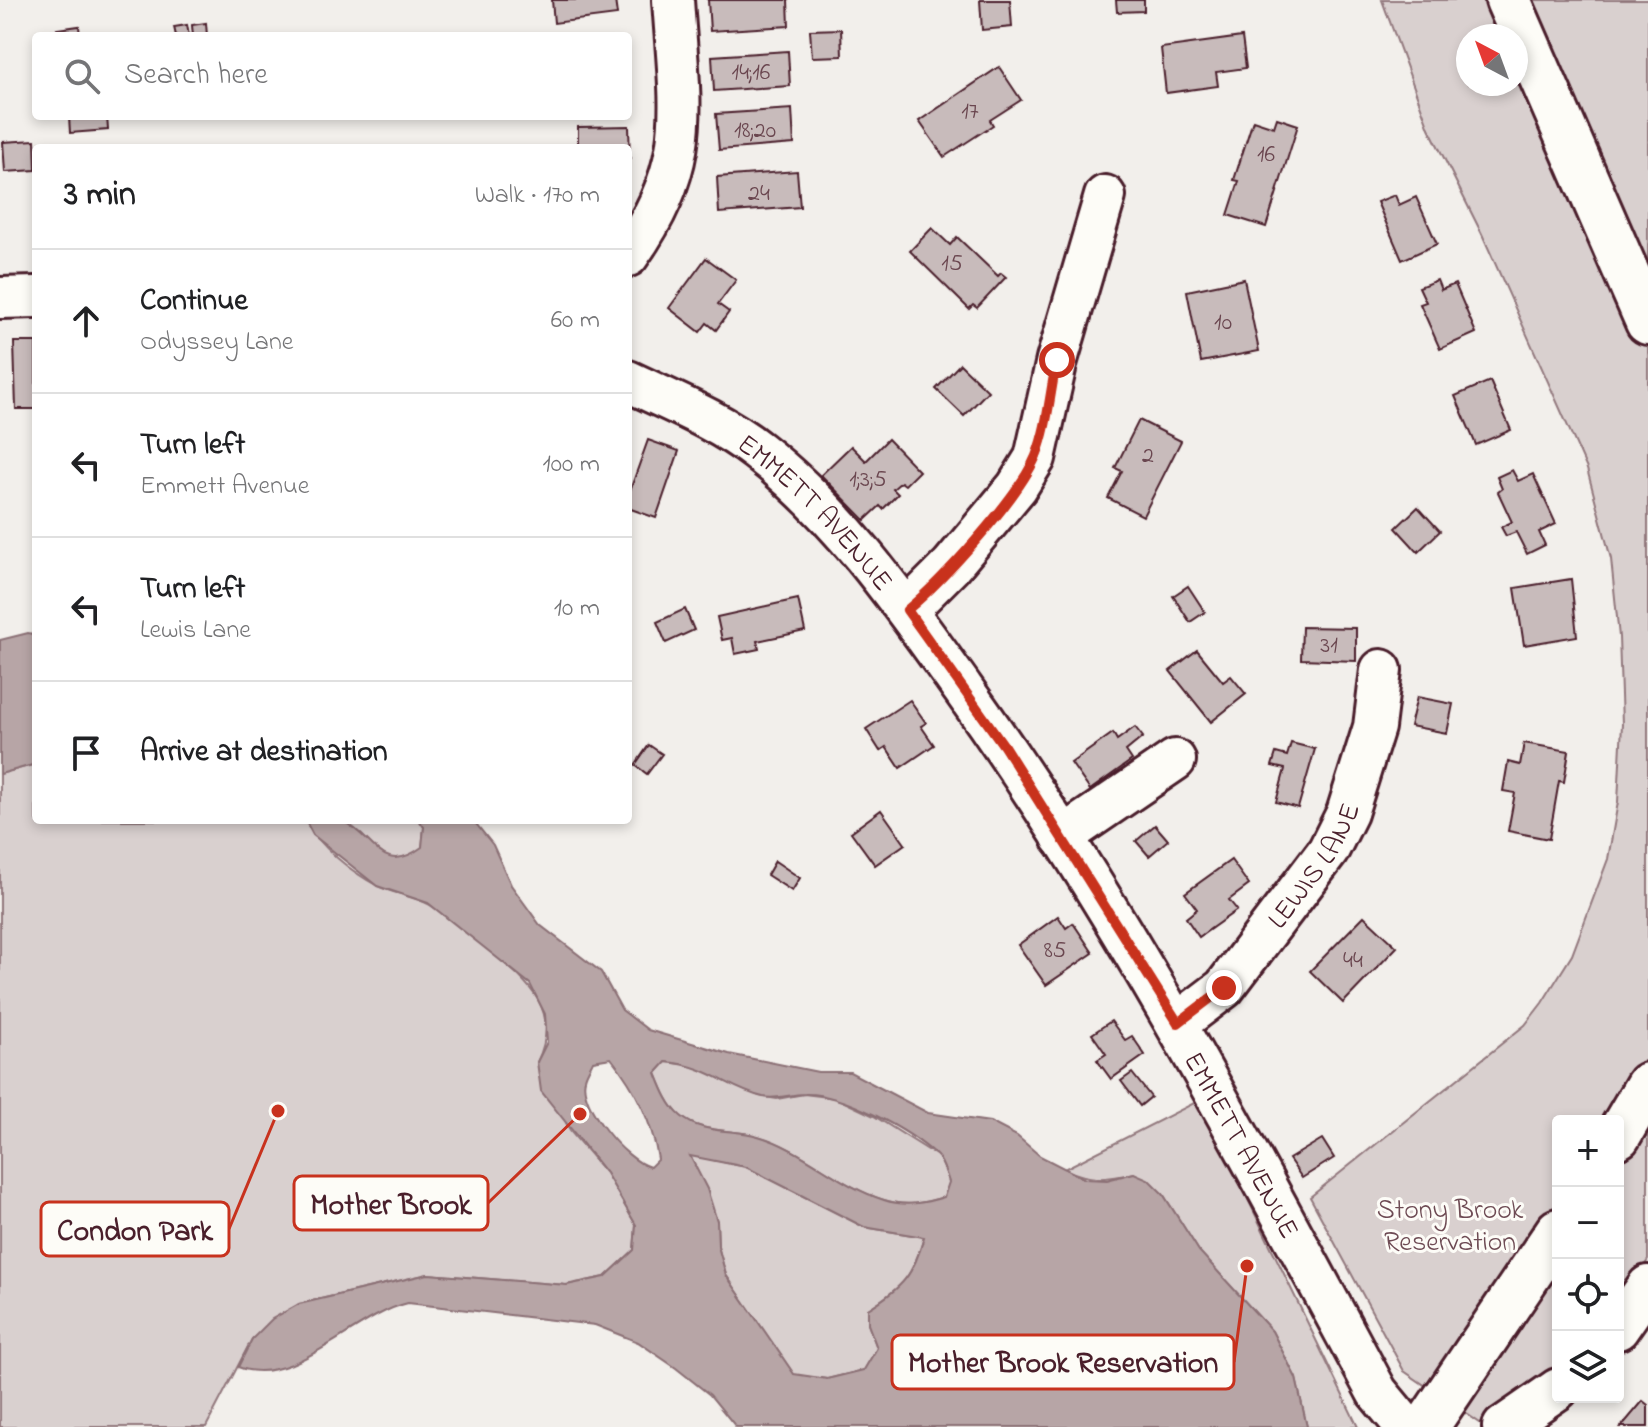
<!DOCTYPE html>
<html lang="en">
<head>
<meta charset="utf-8">
<style>
	:root { --surface:#fff; --page:#f2f2f2; --text:#202124; --muted:#757577; --line:#e0e0e0 }
	body { margin:0; font-family:"Indie Flower",sans-serif; background:var(--page); color:var(--text) }
	.controls { position:absolute; right:24px; bottom:24px; display:grid; overflow:hidden; border-radius:8px; box-shadow:0 4px 12px #0003 }
	.controls button { width:72px; height:72px; display:grid; place-items:center; padding:0; border:0; border-bottom:2px solid var(--line); background:var(--surface); color:var(--text); font:40px sans-serif }
	.compass { position:absolute; left:1456px; top:24px; width:72px; height:72px; border-radius:50%; background:var(--surface); box-shadow:0 4px 12px #0003; rotate:319deg }
	.stop { position:absolute; width:24px; height:24px; margin:-18px; border:6px solid #c8321e; border-radius:50%; background:#fff }
	.stop.end { background:#c8321e; border-color:#fff; box-shadow:0 2px 8px #0008 }
	.list { margin:0; padding:0; list-style:none }
	h2 { display:flex; justify-content:space-between; align-items:center; height:104px; margin:0; padding:0 32px; font-size:34px }
	h2 small { font-size:26px; font-weight:400; color:var(--muted) }
	.list li { display:grid; grid-template-columns:52px 1fr auto; gap:24px; align-items:center; box-sizing:border-box; height:144px; padding:0 32px; border-top:2px solid var(--line) }
	.list b { display:block; font-size:30px; white-space:nowrap }
	.list p { margin:0; font-size:26px; white-space:nowrap; color:var(--muted) }
	.list em { font-size:26px; font-style:normal; color:var(--muted) }
	.icon { flex:none; width:44px; height:44px; fill:none; stroke:currentColor; stroke-width:2; stroke-linecap:round; stroke-linejoin:round }
	.map { position:relative; flex:none; width:1648px; height:1427px; overflow:hidden }
	.search { position:absolute; background:var(--surface); box-shadow:0 4px 12px #0003; left:32px; top:32px; width:600px; height:88px; display:flex; align-items:center; gap:20px; box-sizing:border-box; padding:0 28px; border-radius:8px; color:var(--muted); font-size:30px }
	.panel { position:absolute; background:var(--surface); box-shadow:0 4px 12px #0003; left:32px; top:144px; width:600px; height:680px; border-radius:8px }
	.map>svg:first-child { display:block }
</style>
</head>
<body>
<div class="map">
<svg width="1648" height="1427" viewBox="0 0 1648 1427">
	<rect width="100%" height="100%" fill="#f2efeb"/>
	<filter id="ink" filterUnits="userSpaceOnUse"><feTurbulence type="fractalNoise" baseFrequency=".0125" numOctaves="2"/><feDisplacementMap in="SourceGraphic" scale="16" xChannelSelector="R" yChannelSelector="G"/><feConvolveMatrix kernelMatrix="1 2 1 2 8 2 1 2 1" color-interpolation-filters="sRGB"/></filter>
	<g filter="url(#ink)">
		<g fill="#d9d0cf" stroke="#92787d" stroke-width="2" fill-rule="evenodd">
			<path d="M1382,0h266v1260l-30,44v-183h-60v249l-78,53 -76,-52 -94,-174 215,-172 17,-22 30,-48 36,-96 10,-57 4,-78 -3,-87 -8,-78 -24,-90 -105,-235 -53,-106zM1468,36h48v48h-48z"/>
			<path d="M36,764v56h269c14,26 46,52 73,66 16,8 36,10 52,19 21,13 40,29 59,45 38,32 74,59 48,112l33,69 36,42 30,52 -2,25 -29,27 -39,8 -138,-11 -129,30 -47,35 -46,88h-206v-653z"/>
			<polygon points="341,820 419,820 424,827 422,848 405,860 389,859"/>
			<path d="M666,1062l33,4 60,30 18,3 27,-5 32,4 38,18 65,41 11,25 -6,15c-20,6 -39,10 -60,3 -46,-14 -80,-51 -127,-64 -24,-7 -56,-2 -77,-20 -12,-12 -18,-28 -24,-43z"/>
			<path d="M1200,1100l158,327h-51l-11,-49 -24,-47 -73,-80 -36,-57 -29,-21c-27,7 -44,8 -70,-4z"/>
			<path d="M690,1155l56,12 118,60 60,10c-12,40 -20,49 -56,72v15l9,24 -13,22 -37,9 -33,-4 -68,-100 -8,-29 -1,-25z"/>
		</g>
		<g fill="#b7a5a6" stroke="#8b6f75" stroke-width="2" fill-rule="evenodd">
			<polygon points="28,633 36,635 36,764 0,774 0,640"/>
			<path d="M305,820c11,0 29,-3 38,1 33,17 38,56 79,26l2,-20 -5,-7h54l20,25 18,40 29,40 61,47 21,38 26,20 81,24 89,18h32l78,41 62,9 27,14 23,20 45,23 22,1 27,-7 14,6 15,15 36,57 73,80 24,47 11,49h-571l-26,-32 -34,-27 -38,-26 -43,-17 -187,-22c-53,12 -115,86 -170,64l14,-28 20,-20 27,-15 129,-30 139,11 38,-8 29,-27 2,-25 -30,-52 -65,-82 -4,-29 10,-20 -2,-28 -15,-30 -102,-81 -51,-17 -64,-51zM611,1058c24,30 41,63 47,101l-8,8c-24,-6 -72,-62 -65,-88 1,-6 6,-13 8,-18zM666,1062c45,4 60,26 97,35 15,3 26,-3 42,-3 37,-1 104,36 131,61 7,6 10,19 13,27l-5,15c-19,6 -39,10 -60,3 -46,-14 -80,-51 -126,-64 -25,-7 -57,-2 -77,-20 -13,-11 -19,-28 -25,-43zM690,1156l56,11 118,60 60,10c-10,38 -22,51 -56,72v15l9,24 -13,22 -37,9 -33,-5 -68,-99 -8,-29 -1,-25 -10,-32z"/>
		</g>
		<g fill="#c8bbbb" stroke="#4a1f2b" stroke-width="2">
			<polygon points="552,0 615,0 617,15 554,23"/>
			<polygon points="708,0 788,0 789,26 710,31"/>
			<polygon points="980,0 1010,0 1012,27 982,30"/>
			<polygon points="1116,0 1144,0 1144,11 1117,12"/>
			<polygon points="206,23 207,36 193,36 192,25"/>
			<polygon points="187,25 189,36 176,36 174,27"/>
			<polygon points="79,26 80,36 58,36 57,29"/>
			<polygon points="841,29 842,56 812,57 810,30"/>
			<polygon points="1242,37 1246,68 1216,72 1218,86 1166,93 1161,48"/>
			<polygon points="788,51 790,86 714,91 712,56"/>
			<polygon points="999,67 1021,100 990,120 993,125 944,157 919,121"/>
			<polygon points="792,109 794,144 719,150 716,114"/>
			<polygon points="69,116 107,116 108,130 70,133"/>
			<polygon points="1277,118 1298,125 1266,227 1228,215 1239,181 1234,180 1253,120 1274,127"/>
			<polygon points="629,126 630,160 628,148 578,148 578,127"/>
			<polygon points="35,140 36,170 5,172 3,142"/>
			<polygon points="797,171 800,207 719,213 717,177"/>
			<polygon points="1395,195 1399,205 1416,197 1437,244 1402,260 1377,202"/>
			<polygon points="932,228 950,245 957,237 998,276 1001,273 1006,277 977,308 973,305 969,309 910,251"/>
			<polygon points="706,258 736,280 718,304 729,312 716,330 707,323 700,332 669,308"/>
			<polygon points="1244,279 1259,351 1201,362 1187,291"/>
			<polygon points="1437,280 1441,290 1455,284 1476,333 1440,349 1420,304 1426,302 1419,287"/>
			<polygon points="14,342 36,342 36,409 16,409"/>
			<polygon points="960,364 988,391 964,416 936,389"/>
			<polygon points="1490,381 1511,430 1476,445 1455,396"/>
			<polygon points="1139,420 1181,441 1143,516 1108,498 1122,471 1115,468"/>
			<polygon points="888,439 919,471 905,485 901,482 893,489 898,494 883,509 880,506 865,520 821,475 851,446 866,461"/>
			<polygon points="648,440 679,451 656,518 628,508 628,496"/>
			<polygon points="1512,470 1518,481 1533,474 1556,524 1539,532 1545,545 1527,554 1516,532 1506,536 1501,527 1512,522 1498,492 1502,489 1497,477"/>
			<polygon points="1418,507 1440,531 1418,552 1396,528"/>
			<polygon points="1571,579 1577,636 1524,645 1515,588"/>
			<polygon points="1188,586 1205,612 1190,622 1173,596"/>
			<polygon points="798,599 805,631 757,641 759,649 735,654 732,638 722,640 717,617"/>
			<polygon points="685,609 694,630 666,643 657,622"/>
			<polygon points="1302,627 1356,628 1356,661 1301,659"/>
			<polygon points="1197,650 1223,682 1231,676 1246,694 1211,722 1170,671"/>
			<polygon points="1417,697 1453,704 1447,733 1410,726"/>
			<polygon points="910,700 926,723 921,726 934,745 900,768 886,747 880,751 866,729"/>
			<polygon points="1135,727 1143,737 1126,751 1132,760 1090,790 1071,763 1113,733 1117,740"/>
			<polygon points="1291,743 1315,749 1298,808 1276,802 1285,769 1272,766 1276,753 1287,756"/>
			<polygon points="1524,743 1569,751 1564,782 1559,781 1549,839 1508,831 1515,793 1503,791 1508,762 1520,765"/>
			<polygon points="649,745 662,754 647,774 635,765"/>
			<polygon points="881,810 905,844 875,865 851,832"/>
			<polygon points="1155,825 1168,840 1149,856 1136,841"/>
			<polygon points="1231,860 1249,885 1229,900 1237,910 1199,937 1186,918 1197,909 1185,893"/>
			<polygon points="775,861 800,878 792,891 767,875"/>
			<polygon points="1058,916 1066,928 1073,923 1093,953 1046,985 1018,945"/>
			<polygon points="1364,916 1397,947 1343,1003 1310,971"/>
			<polygon points="1111,1021 1125,1040 1132,1036 1145,1055 1111,1079 1097,1060 1106,1054 1092,1034"/>
			<polygon points="1132,1073 1151,1097 1140,1106 1121,1081"/>
			<polygon points="1322,1139 1334,1158 1302,1178 1289,1159"/>
			<polygon points="1643,1401 1648,1405 1648,1427 1621,1427"/>
		</g>
		<g fill="none" stroke-linecap="round" stroke-linejoin="round">
			<defs>
				<g id="minor">
					<path d="M628,256c67,-93 52,-148 45,-256"/>
					<polyline points="0,298 36,297"/>
					<path id="s1" d="M628,381c44,21 92,40 130,70 83,64 145,154 205,238 159,222 285,463 414,703l29,35"/>
					<polyline points="907,610 951,566 1017,487 1035,458 1057,360 1105,196"/>
					<polyline points="1062,837 1175,760"/>
					<path id="s2" d="M1178,1023l46,-35 104,-137 19,-38 27,-86 7,-57"/>
					<polyline points="1618,1329 1648,1286"/>
					<polyline points="1503,1427 1558,1389"/>
				</g>
				<g id="major">
					<polyline points="1508,0 1648,322"/>
					<polyline points="1618,1136 1648,1085"/>
					<polyline points="1426,1427 1558,1231"/>
				</g>
			</defs>
			<use href="#minor" stroke="#4a1f2b" stroke-width="46"/>
			<use href="#major" stroke="#4a1f2b" stroke-width="50"/>
			<use href="#minor" stroke="#fdfcf7" stroke-width="40"/>
			<use href="#major" stroke="#fdfcf7" stroke-width="44"/>
		</g>
	</g>
	<g fill="none" stroke-linecap="round" stroke-linejoin="round" filter="url(#ink)">
		<path stroke="#c8321e" stroke-width="10" d="M1057,360c-7,31 -9,66 -21,96 -17,41 -94,125 -129,154l97,136 174,277 46,-35"/>
	</g>
	<g text-anchor="middle" stroke-width="6" stroke-linejoin="round" paint-order="stroke">
		<g font-size="24" fill="#6a464f">
			<text x="751" y="79">14;16</text>
			<text x="970" y="118">17</text>
			<text x="755" y="137">18;20</text>
			<text x="1266" y="161">16</text>
			<text x="759" y="200">24</text>
			<text x="952" y="270">15</text>
			<text x="1223" y="329">10</text>
			<text x="1148" y="462">2</text>
			<text x="868" y="486">1;3;5</text>
			<text x="1329" y="652">31</text>
			<text x="1055" y="957">85</text>
			<text x="1353" y="967">44</text>
		</g>
		<g font-size="28" fill="#4a1f2b" stroke="#fdfcf7">
			<text dy="10" stroke="none"><textPath href="#s1" startOffset="232">EMMETT AVENUE</textPath></text>
			<text dy="10" stroke="none"><textPath href="#s2" startOffset="210">LEWIS LANE</textPath></text>
			<text dy="10" stroke="none"><textPath href="#s1" startOffset="998">EMMETT AVENUE</textPath></text>
		</g>
		<g font-size="28" fill="#6e4b54" stroke="#fdfcf7">
			<text x="1450" y="1218">Stony Brook<tspan x="1450" dy="32">Reservation</tspan></text>
		</g>
	</g>
	<path fill="none" stroke="#c8321e" stroke-width="3" d="M580 1114L488 1203M278 1111L229 1229M1247 1266L1234 1362"/>
	<g fill="#c8321e" stroke="#fdfcf7" stroke-width="3">
		<circle cx="580" cy="1114" r="8"/>
		<circle cx="278" cy="1111" r="8"/>
		<circle cx="1247" cy="1266" r="8"/>
	</g>
	<g fill="#fdfcf7" stroke="#c8321e" stroke-width="3">
		<rect x="294" y="1176" width="194" height="54" rx="8"/>
		<rect x="41" y="1202" width="188" height="54" rx="8"/>
		<rect x="892" y="1335" width="342" height="54" rx="8"/>
	</g>
	<g font-size="30" text-anchor="middle" font-weight="bold" fill="#4a1f2b">
		<text x="391" y="1214">Mother Brook</text>
		<text x="135" y="1240">Condon Park</text>
		<text x="1063" y="1372">Mother Brook Reservation</text>
	</g>
</svg>
<div class="controls">
<button>+</button>
<button>−</button>
<button><svg class="icon" aria-label="locate" viewBox="0 0 24 24"><circle cx="12" cy="12" r="6"/><path d="M12 2v4M12 18v4M2 12h4M18 12h4"/></svg></button>
<button><svg class="icon" aria-label="layers" viewBox="0 0 24 24"><path d="M12 4l9 5-9 5-9-5zM3 14l9 5 9-5"/></svg></button>
</div>
<svg class="compass" viewBox="-18 -18 36 36"><path d="M0-13l5 13h-10z" fill="#e53935"/><path d="M0 13l5-13h-10z" fill="#757577"/></svg>
<div class="stop" style="left:1057px;top:360px"></div>
<div class="stop end" style="left:1224px;top:988px"></div>
<div class="search"><svg class="icon" aria-label="search" viewBox="0 0 24 24"><circle cx="10" cy="10" r="6"/><path d="M15 15l6 6"/></svg>Search here</div>
<section class="panel">
<h2>3 min<small>Walk · 170 m</small></h2>
<ul class="list">
<li><svg class="icon" aria-label="ahead" viewBox="0 0 24 24"><path d="M12 20V5M6 11l6-6 6 6"/></svg><div><b>Continue</b><p>Odyssey Lane</p></div><em>60 m</em></li>
<li><svg class="icon" aria-label="left" viewBox="0 0 24 24"><path d="M17 20v-9H6M10 6l-5 5 5 5"/></svg><div><b>Turn left</b><p>Emmett Avenue</p></div><em>100 m</em></li>
<li><svg class="icon" aria-label="left" viewBox="0 0 24 24"><path d="M17 20v-9H6M10 6l-5 5 5 5"/></svg><div><b>Turn left</b><p>Lewis Lane</p></div><em>10 m</em></li>
<li><svg class="icon" aria-label="arrive" viewBox="0 0 24 24"><path d="M6 21V4h12l-3 4 3 4H6"/></svg><div><b>Arrive at destination</b></div></li>
</ul>
</section>
</div>
</body>
</html>
